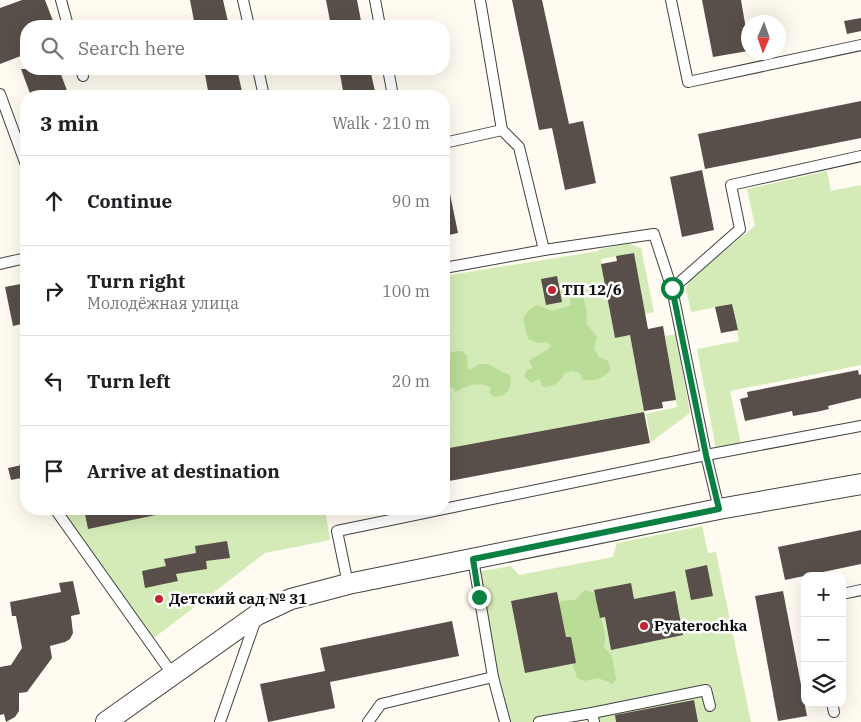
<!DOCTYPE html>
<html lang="en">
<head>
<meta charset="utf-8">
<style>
	:root { --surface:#fff; --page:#f2f2f2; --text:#202124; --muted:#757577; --line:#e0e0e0 }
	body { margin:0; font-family:"IBM Plex Serif",serif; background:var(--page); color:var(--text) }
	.controls { position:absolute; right:15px; bottom:15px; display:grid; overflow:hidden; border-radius:10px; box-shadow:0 5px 20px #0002 }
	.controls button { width:45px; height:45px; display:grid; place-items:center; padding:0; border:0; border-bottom:1px solid var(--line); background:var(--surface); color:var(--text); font:25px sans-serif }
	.compass { position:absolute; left:741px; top:15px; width:45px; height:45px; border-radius:50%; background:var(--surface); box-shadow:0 5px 20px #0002; rotate:182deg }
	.stop { position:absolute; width:15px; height:15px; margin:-11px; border:4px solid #0b8043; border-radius:50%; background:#fff }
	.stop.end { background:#0b8043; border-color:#fff; box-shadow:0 1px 5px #0008 }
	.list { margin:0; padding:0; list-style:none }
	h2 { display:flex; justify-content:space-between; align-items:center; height:65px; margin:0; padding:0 20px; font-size:21px }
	h2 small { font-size:16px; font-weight:400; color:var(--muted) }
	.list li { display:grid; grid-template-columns:32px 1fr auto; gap:15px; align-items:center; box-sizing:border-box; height:90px; padding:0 20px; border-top:1px solid var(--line) }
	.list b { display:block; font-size:19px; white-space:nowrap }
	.list p { margin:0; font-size:16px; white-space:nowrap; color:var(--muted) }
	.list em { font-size:16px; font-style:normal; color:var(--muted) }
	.icon { flex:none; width:28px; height:28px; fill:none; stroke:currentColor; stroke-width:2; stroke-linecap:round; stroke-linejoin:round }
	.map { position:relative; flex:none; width:861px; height:722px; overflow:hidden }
	.search { position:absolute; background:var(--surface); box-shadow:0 5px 20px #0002; left:20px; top:20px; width:430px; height:55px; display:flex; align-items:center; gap:12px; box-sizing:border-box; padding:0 18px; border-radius:20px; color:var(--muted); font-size:19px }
	.panel { position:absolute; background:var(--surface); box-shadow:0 5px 20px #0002; left:20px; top:90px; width:430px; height:425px; border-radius:20px }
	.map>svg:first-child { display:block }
</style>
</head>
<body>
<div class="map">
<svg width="861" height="722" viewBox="0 0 861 722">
	<rect width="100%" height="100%" fill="#fffbf0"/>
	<g fill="#d4ebb8">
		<polygon points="827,171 831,191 861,185 861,365 730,391 741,444 716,449 697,349 739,341 732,304 691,312 686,289 690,279 755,226 747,189"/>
		<polygon points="629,244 641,248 654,312 645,314 634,253 601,259 615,338 630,335 644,412 444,449 444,276 599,251 599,249"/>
		<polygon points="676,334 690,413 651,442 646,414 677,407 665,336"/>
		<polygon points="48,509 325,509 330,540 265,553 146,644"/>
		<polygon points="702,526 708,553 716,552 751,722 594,722 592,713 539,722 505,722 477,572 511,566 519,575 613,557 617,543"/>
	</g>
	<g fill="#b9dc97">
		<path d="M577,281l8,2 -2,13 3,13 1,15 10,13 -3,11 5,9 9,4 3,9c-9,9 -15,11 -28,10l-3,-7 -8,-2 -7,2c-6,9 -10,14 -22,14l-4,-8 -8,4 -7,-7 3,-6 6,-2 -4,-7c7,-6 16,-8 22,-15l-4,-4 -9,1 -10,-4 -5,-21 7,-9 7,-4 15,6 19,-6 -2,-13z"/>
		<path d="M456,351h6l5,5 1,13 2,1c17,-14 24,0 40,5l1,7 -3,9 -7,5 -7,1 -5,-4 2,-5c-12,-8 -25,-2 -36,4l-1,-4 -6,-1 3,10 -2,6 -5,1v-49z"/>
		<path d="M585,590l8,2c8,10 4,16 8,27 3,11 6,16 3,28l8,9 4,24 -3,4 -15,-6 -14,3 -7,-3 -22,-72 7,-5 13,-1z"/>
	</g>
	<g fill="#584f4a">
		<polygon points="22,0 45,0 55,26 26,26 26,54 0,64 0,8"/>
		<polygon points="190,0 223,0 229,26 195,26"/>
		<polygon points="326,0 357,0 362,26 331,26"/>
		<polygon points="512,0 542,0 569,124 583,121 596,183 565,190 552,128 539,130"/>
		<polygon points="702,0 741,0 748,41 748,51 713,57"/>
		<polygon points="861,18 861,31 847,34 844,21"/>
		<polygon points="21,69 59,69 69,96 31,96"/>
		<polygon points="204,69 237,69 243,96 209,96"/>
		<polygon points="339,69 370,69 376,96 344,96"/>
		<polygon points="861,101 861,138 705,169 698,134"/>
		<polygon points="702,170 714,230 682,237 670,177"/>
		<polygon points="444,194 450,194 458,233 444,236"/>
		<polygon points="634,253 648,329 663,326 676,400 662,402 663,408 644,411 630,335 615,338 601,264 617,261 616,256"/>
		<polygon points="557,276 562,302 546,305 541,279"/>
		<polygon points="26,283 26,323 13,326 5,287"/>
		<polygon points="732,304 738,330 721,333 715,307"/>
		<polygon points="858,370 859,375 861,374 861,398 828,406 829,409 816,412 793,416 792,411 745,421 740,399 748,397 747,392"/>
		<polygon points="644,412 650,443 444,482 444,449"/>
		<polygon points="26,464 26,477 11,480 8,468"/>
		<polygon points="84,509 156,509 156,515 88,529"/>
		<polygon points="861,530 861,564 785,580 778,547"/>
		<polygon points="227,541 230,558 206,561 207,569 176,574 178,581 145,588 142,571 166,566 164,559 196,553 195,546"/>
		<polygon points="707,565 713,596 691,600 685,570"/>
		<polygon points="73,581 80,614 71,616 73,633 70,639 65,642 50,646 52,658 27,692 19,693 19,711 15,717 6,722 4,714 0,715 0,667 11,665 22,648 16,616 12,616 10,602 61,592 59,583"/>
		<polygon points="631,583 634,599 675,591 683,635 611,650 605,617 600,618 594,590"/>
		<polygon points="783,591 807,716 778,721 755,596"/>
		<polygon points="557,592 566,637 571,637 576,663 525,673 511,601"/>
		<polygon points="452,621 459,656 330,682 335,708 268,722 260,684 325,671 320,648"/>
		<polygon points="694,700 698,722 616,722 615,715"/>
	</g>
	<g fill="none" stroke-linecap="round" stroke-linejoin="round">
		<defs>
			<g id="lane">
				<polyline points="61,0 68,26"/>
				<polyline points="243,0 249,26"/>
				<polyline points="375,0 380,26"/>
				<polyline points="480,0 502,130 519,147 544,250"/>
				<polyline points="671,0 688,82 861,45"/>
				<polyline points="81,69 83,76"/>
				<polyline points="258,69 264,96"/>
				<polyline points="388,69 393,96"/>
				<polyline points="0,94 26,165"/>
				<polyline points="444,143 502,130"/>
				<polyline points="0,264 26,258"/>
				<polyline points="444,268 544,250 654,234 672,289 706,455 719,509"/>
				<polyline points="672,289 740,229 731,185 861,156"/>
				<polyline points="55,509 173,675"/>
				<polyline points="473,559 493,677 505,722"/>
				<polyline points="348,584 337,531 706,455 861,426"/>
				<polyline points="842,594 861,590"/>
				<polyline points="832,703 834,712"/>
				<polyline points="592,713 706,690 710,706"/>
				<polyline points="220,722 256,619"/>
				<polyline points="368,722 381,704 493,677"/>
				<polyline points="539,722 592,713 594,722"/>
			</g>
			<polyline id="street" points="106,722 257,615 291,599 348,584 719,509 861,484"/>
		</defs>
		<use href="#lane" stroke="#424242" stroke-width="12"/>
		<use href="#street" stroke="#424242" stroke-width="22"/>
		<use href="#lane" stroke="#fff" stroke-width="10"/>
		<use href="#street" stroke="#fff" stroke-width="20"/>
	</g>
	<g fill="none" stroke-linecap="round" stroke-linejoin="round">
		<polyline stroke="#0b8043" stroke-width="6" points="479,597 473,559 719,509 706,455 672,288"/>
	</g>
	<g fill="#c32230" stroke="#fff" stroke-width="2">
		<circle cx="552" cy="290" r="5"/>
		<circle cx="159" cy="599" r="5"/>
		<circle cx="644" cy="626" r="5"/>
	</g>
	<g text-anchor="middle" stroke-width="5" stroke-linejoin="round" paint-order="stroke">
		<g font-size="15" font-weight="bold" fill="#0f0f0f" stroke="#fff" text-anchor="start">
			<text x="562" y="295">ТП 12/6</text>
			<text x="169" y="604">Детский сад № 31</text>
			<text x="654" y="631">Pyaterochka</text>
		</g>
	</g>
</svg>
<div class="controls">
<button>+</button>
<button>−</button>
<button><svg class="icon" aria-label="layers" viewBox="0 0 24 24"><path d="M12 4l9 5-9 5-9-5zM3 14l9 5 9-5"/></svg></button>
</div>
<svg class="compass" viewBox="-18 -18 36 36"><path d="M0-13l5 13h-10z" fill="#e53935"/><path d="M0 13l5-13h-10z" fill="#757577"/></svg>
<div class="stop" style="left:672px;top:288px"></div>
<div class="stop end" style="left:479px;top:597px"></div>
<div class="search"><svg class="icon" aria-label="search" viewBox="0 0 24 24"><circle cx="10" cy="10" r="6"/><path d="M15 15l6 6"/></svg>Search here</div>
<section class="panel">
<h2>3 min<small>Walk · 210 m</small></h2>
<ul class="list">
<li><svg class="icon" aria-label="ahead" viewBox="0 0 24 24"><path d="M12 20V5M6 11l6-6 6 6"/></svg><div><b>Continue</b></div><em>90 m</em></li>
<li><svg class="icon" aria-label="right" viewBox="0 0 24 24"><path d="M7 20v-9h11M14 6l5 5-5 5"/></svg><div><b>Turn right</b><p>Молодёжная улица</p></div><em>100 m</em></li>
<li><svg class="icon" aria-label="left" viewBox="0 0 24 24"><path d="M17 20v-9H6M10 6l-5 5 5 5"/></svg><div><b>Turn left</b></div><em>20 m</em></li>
<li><svg class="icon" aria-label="arrive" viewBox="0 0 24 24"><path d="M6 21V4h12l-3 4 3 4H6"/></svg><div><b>Arrive at destination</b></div></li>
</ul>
</section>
</div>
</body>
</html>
